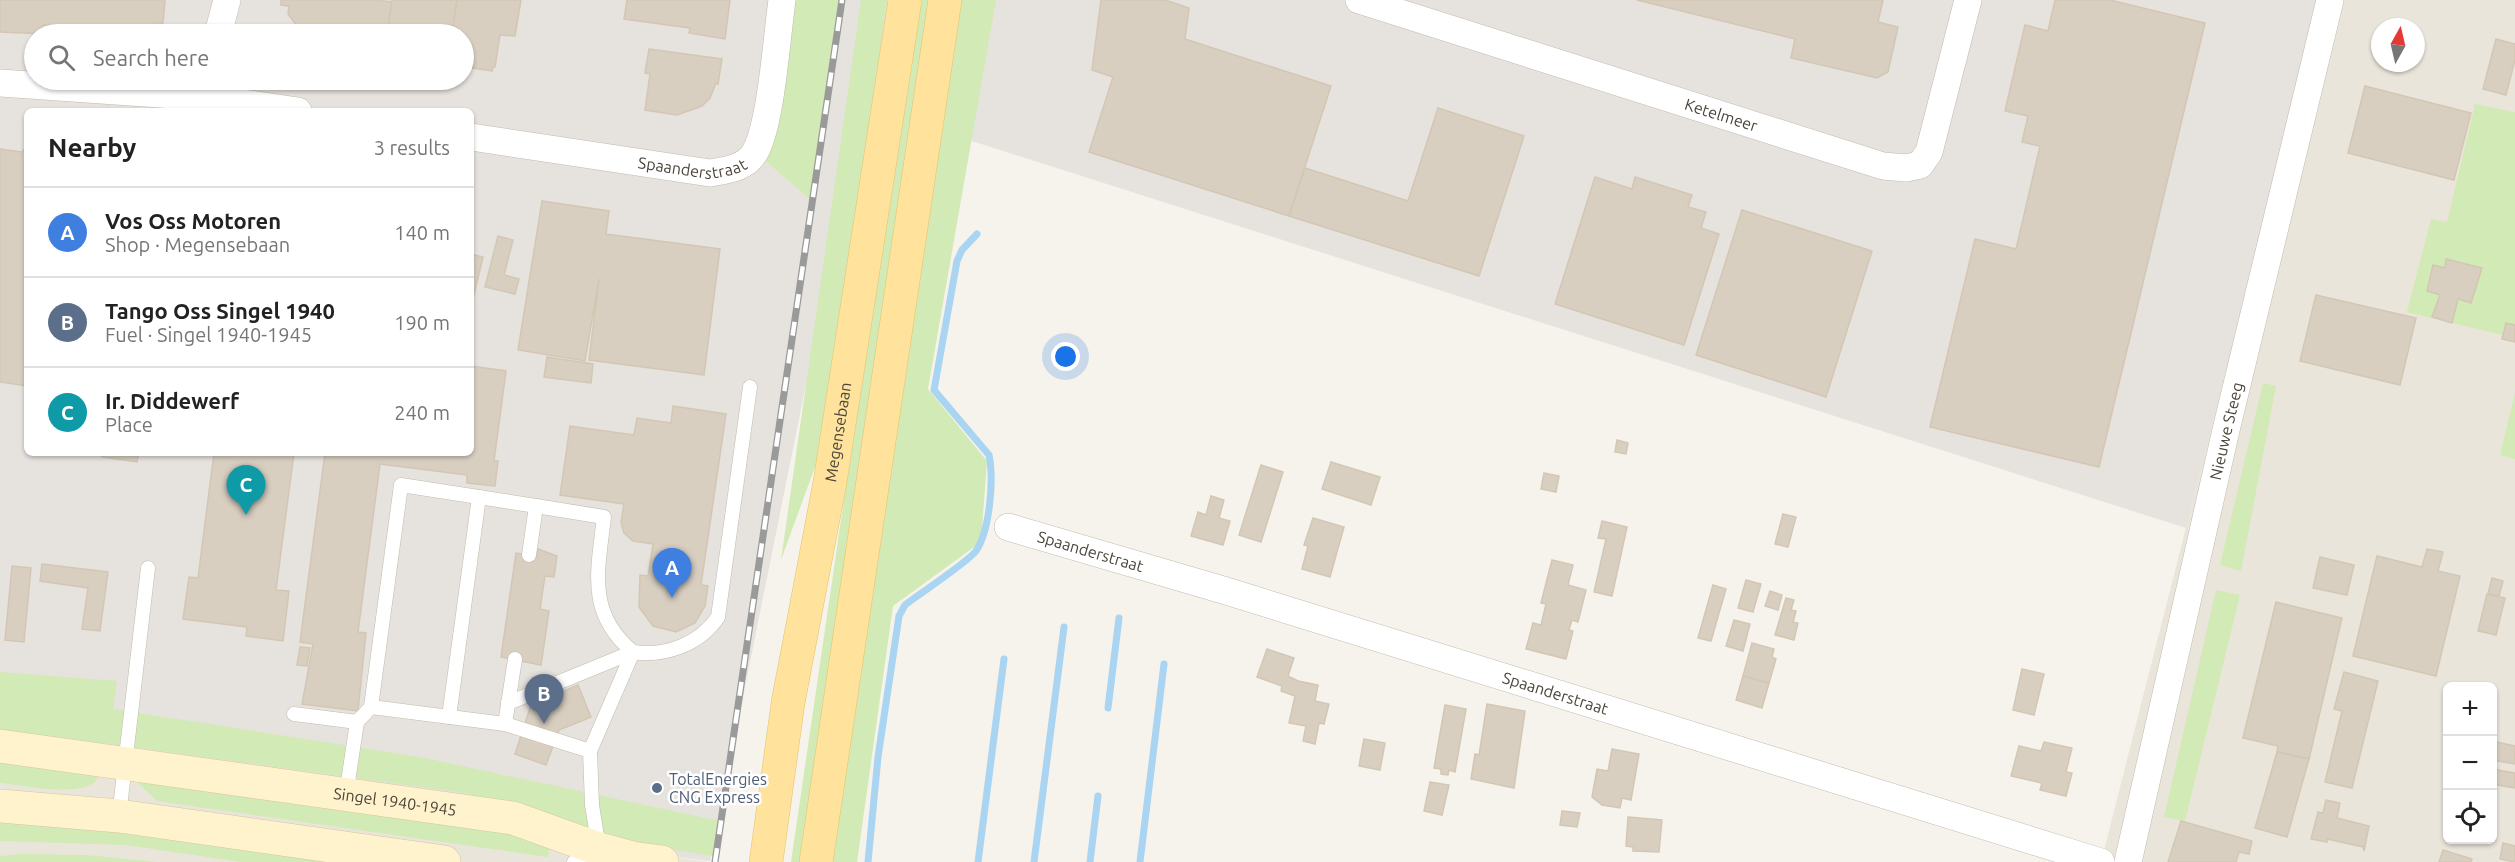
<!DOCTYPE html>
<html lang="en">
<head>
<meta charset="utf-8">
<style>
	:root { --surface:#fff; --page:#f6f6f6; --text:#222; --muted:#767676; --line:#e0e0e0; --accent:#2563eb }
	body { margin:0; font-family:Ubuntu,sans-serif; background:var(--page); color:var(--text) }
	.controls { position:absolute; right:18px; bottom:18px; display:grid; overflow:hidden; border-radius:9px; box-shadow:0 2px 4px #0004 }
	.controls button { width:54px; height:54px; display:grid; place-items:center; padding:0; border:0; border-bottom:2px solid var(--line); background:var(--surface); color:var(--text); font:30px sans-serif }
	.compass { position:absolute; left:2371px; top:18px; width:54px; height:54px; border-radius:50%; background:var(--surface); box-shadow:0 2px 4px #0004; rotate:8deg }
	.you { position:absolute; left:1066px; top:357px; width:21px; height:21px; margin:-15px; border:4px solid #fff; border-radius:50%; background:#1a73e8; box-shadow:0 0 0 9px #1a73e833 }
	.badge { display:grid; place-items:center; width:39px; height:39px; border-radius:50%; background:var(--accent); color:#fff; font-size:20px; font-weight:700 }
	.pin { position:absolute; translate:-50% -50px; filter:drop-shadow(0 2px 3px #0008) }
	.pin::after { content:''; position:absolute; top:32px; width:21px; height:18px; background:inherit; clip-path:polygon(0 0,100% 0,50% 100%) }
	.list { margin:0; padding:0; list-style:none }
	h2 { display:flex; justify-content:space-between; align-items:center; height:78px; margin:0; padding:0 24px; font-size:26px }
	h2 small { font-size:20px; font-weight:400; color:var(--muted) }
	.list li { display:grid; grid-template-columns:39px 1fr auto; gap:18px; align-items:center; box-sizing:border-box; height:90px; padding:0 24px; border-top:2px solid var(--line) }
	.list b { display:block; font-size:22px; white-space:nowrap }
	.list p { margin:0; font-size:20px; white-space:nowrap; color:var(--muted) }
	.list em { font-size:20px; font-style:normal; color:var(--muted) }
	.icon { flex:none; width:33px; height:33px; fill:none; stroke:currentColor; stroke-width:2; stroke-linecap:round; stroke-linejoin:round }
	.map { position:relative; flex:none; width:2515px; height:862px; overflow:hidden }
	.search { position:absolute; background:var(--surface); box-shadow:0 2px 4px #0004; left:24px; top:24px; width:450px; height:66px; display:flex; align-items:center; gap:15px; box-sizing:border-box; padding:0 21px; border-radius:33px; color:var(--muted); font-size:22px }
	.panel { position:absolute; background:var(--surface); box-shadow:0 2px 4px #0004; left:24px; top:108px; width:450px; height:348px; border-radius:9px }
	.map>svg:first-child { display:block }
</style>
</head>
<body>
<div class="map">
<svg width="2515" height="862" viewBox="0 0 2515 862">
	<rect width="100%" height="100%" fill="#f6f3ec"/>
	<g fill="#eae5da" fill-rule="evenodd">
		<path d="M2320,0h195v862h-414zM2380,27h36v36h-36zM2448,686h44v154h-44z"/>
		<polygon points="0,739 599,849 710,862 0,862"/>
	</g>
	<path fill="#e6e2dd" fill-rule="evenodd" d="M0,0h2320l-134,528 -1324,-422 -152,755 -111,-12 -599,-110zM34,34h430v46h-430zM27,111h444v342h-444z"/>
	<g fill="#d2eab5">
		<polygon points="795,0 841,0 813,202 761,157"/>
		<polygon points="861,0 887,0 823,445 781,560"/>
		<polygon points="917,0 996,0 928,389 987,461 981,542 893,606 857,862 791,862"/>
		<polygon points="2475,104 2515,112 2515,338 2407,312 2431,219 2447,222"/>
		<polygon points="2263,383 2276,386 2241,571 2220,565"/>
		<polygon points="2515,393 2515,459 2500,455"/>
		<polygon points="2216,590 2240,595 2185,821 2164,817"/>
		<polygon points="0,672 117,681 113,709 420,757 724,822 719,857 650,846 465,793 66,738 0,733"/>
		<path d="M0,758l99,16c-4,27 -78,11 -99,9z"/>
		<polygon points="131,771 447,810 550,844 548,857 157,801 137,782"/>
		<polygon points="0,818 123,830 348,862 241,862 126,845 0,841"/>
		<polygon points="21,854 87,855 156,862 0,862 0,856"/>
	</g>
	<g fill="none" stroke-linecap="round" stroke-linejoin="round">
		<g stroke="#a9d4f2" stroke-width="7">
			<polyline points="1108,708 1119,618"/>
			<path d="M868,862l10,-105 21,-141 6,-11c14,-11 63,-43 71,-54 14,-21 18,-72 13,-96l-55,-65 23,-129 5,-11 15,-16"/>
			<polyline points="978,862 1004,659"/>
			<polyline points="1034,862 1064,627"/>
			<polyline points="1090,862 1098,796"/>
			<polyline points="1140,862 1164,664"/>
		</g>
	</g>
	<g fill="#d8cfc1" stroke="#d3c7b4" stroke-width="1.5">
		<polygon points="0,0 165,0 163,23 160,23 159,34 108,34 108,30 43,25 43,34 0,32"/>
		<polygon points="281,0 375,0 392,2 387,34 303,34 288,14 289,6 281,5"/>
		<polygon points="392,0 457,0 452,34 387,34"/>
		<polygon points="457,0 521,0 515,36 500,35 495,67 493,67 492,71 465,67 464,34 452,34"/>
		<polygon points="627,0 730,0 725,39 689,33 690,28 624,19"/>
		<polygon points="1101,0 1165,0 1189,8 1185,39 1331,86 1289,216 1089,152 1113,77 1092,70"/>
		<polygon points="1637,0 1883,0 1878,22 1898,27 1888,72 1877,78 1791,58 1795,39"/>
		<polygon points="2055,0 2110,0 2205,23 2099,467 1930,427 1975,239 2016,249 2040,146 2022,142 2028,116 2005,111 2025,25 2048,31"/>
		<polygon points="2496,39 2515,44 2515,60 2506,95 2483,89"/>
		<polygon points="649,49 722,59 718,84 716,83 710,98 702,106 677,115 645,110 650,74 645,73"/>
		<polygon points="2365,86 2471,113 2454,180 2348,153"/>
		<polygon points="1438,108 1524,136 1479,276 1289,216 1305,168 1408,201"/>
		<polygon points="27,146 27,386 0,382 0,149 22,152"/>
		<polygon points="1595,177 1632,189 1635,177 1692,195 1688,207 1706,212 1701,228 1719,234 1684,345 1555,304"/>
		<polygon points="542,201 609,211 606,234 720,249 704,375 589,360 599,279 585,361 518,350"/>
		<polygon points="1742,210 1872,251 1826,397 1696,355"/>
		<polygon points="498,236 513,240 504,275 519,279 515,294 485,287"/>
		<polygon points="471,254 483,257 471,307"/>
		<polygon points="2446,259 2482,268 2471,303 2458,299 2452,323 2432,317 2440,295 2427,291 2433,265 2445,268"/>
		<polygon points="2316,295 2416,318 2400,385 2300,361"/>
		<polygon points="2506,323 2515,325 2515,342 2502,339"/>
		<polygon points="547,357 593,364 591,383 544,377"/>
		<polygon points="471,366 506,371 494,461 498,461 495,486 467,483 467,475 380,464 358,632 366,633 358,711 302,704 313,644 300,642 325,453 471,453"/>
		<polygon points="673,406 726,414 701,585 708,586 705,606 695,623 676,632 653,626 639,607 640,575 648,576 653,544 633,541 624,533 621,522 624,504 560,495 570,426 634,435 637,418 671,423"/>
		<polygon points="1617,440 1628,443 1626,454 1615,452"/>
		<polygon points="103,453 139,453 137,462 102,457"/>
		<polygon points="214,453 294,453 276,590 289,591 283,641 246,636 247,627 183,619 189,577 198,578"/>
		<polygon points="1331,462 1380,477 1371,505 1322,489"/>
		<polygon points="1261,465 1283,472 1261,542 1239,535"/>
		<polygon points="1544,473 1559,476 1556,492 1541,489"/>
		<polygon points="1211,496 1224,500 1219,518 1230,521 1223,545 1191,536 1198,512 1206,515"/>
		<polygon points="1783,514 1796,517 1788,547 1775,544"/>
		<polygon points="1313,518 1344,527 1330,577 1302,569 1308,546 1304,545"/>
		<polygon points="1602,521 1627,527 1612,596 1594,592 1606,539 1598,538"/>
		<polygon points="538,549 557,556 554,577 545,576 540,609 549,611 541,665 501,657 516,553 537,556"/>
		<polygon points="2427,549 2443,552 2438,571 2460,576 2436,676 2353,656 2377,556 2422,567"/>
		<polygon points="2320,557 2354,565 2347,595 2313,588"/>
		<polygon points="1552,560 1573,565 1568,585 1586,590 1578,622 1572,620 1569,630 1573,631 1566,659 1526,649 1533,623 1541,625 1546,604 1541,603"/>
		<polygon points="42,564 108,572 100,631 82,629 88,588 40,581"/>
		<polygon points="12,566 31,568 24,642 5,640"/>
		<polygon points="2492,578 2503,581 2499,596 2488,594"/>
		<polygon points="1746,580 1761,584 1753,612 1738,608"/>
		<polygon points="1713,585 1726,589 1711,641 1698,638"/>
		<polygon points="1770,591 1782,595 1778,610 1765,606"/>
		<polygon points="2487,594 2505,598 2496,635 2478,631"/>
		<polygon points="1786,598 1794,600 1791,610 1796,611 1793,622 1798,623 1794,640 1775,635"/>
		<polygon points="2276,602 2342,618 2309,759 2277,752 2278,746 2243,738"/>
		<polygon points="1734,620 1750,624 1743,651 1726,646"/>
		<polygon points="1752,643 1774,649 1772,657 1776,659 1769,683 1743,676"/>
		<polygon points="300,647 310,648 307,666 297,665"/>
		<polygon points="1267,649 1294,658 1288,676 1298,681 1318,685 1315,701 1329,704 1324,724 1319,723 1315,744 1303,741 1306,726 1289,723 1295,696 1281,691 1282,686 1257,677"/>
		<polygon points="2022,669 2044,674 2034,715 2013,710"/>
		<polygon points="2344,672 2378,681 2352,788 2325,782 2342,711 2334,709"/>
		<polygon points="1743,676 1769,683 1762,708 1736,700"/>
		<polygon points="578,685 591,717 559,730 546,765 515,754 531,705"/>
		<polygon points="1487,704 1525,711 1514,788 1471,779 1475,754 1479,755"/>
		<polygon points="1445,705 1466,709 1455,772 1449,770 1448,775 1441,774 1441,769 1434,768"/>
		<polygon points="1364,739 1385,743 1380,770 1359,766"/>
		<polygon points="2492,741 2515,746 2515,764 2492,760"/>
		<polygon points="2044,742 2072,748 2066,772 2072,773 2066,796 2040,790 2042,783 2011,776 2019,746 2041,751"/>
		<polygon points="1612,749 1639,754 1631,800 1622,798 1620,808 1602,805 1592,797 1597,769 1608,771"/>
		<polygon points="2277,752 2309,759 2287,837 2255,828"/>
		<polygon points="2492,769 2515,773 2515,788 2492,784"/>
		<polygon points="1430,782 1449,785 1442,815 1424,811"/>
		<polygon points="2326,800 2340,803 2337,818 2369,826 2364,851 2363,847 2327,839 2327,842 2311,839 2318,812 2323,813"/>
		<polygon points="1562,811 1580,813 1577,827 1560,825"/>
		<polygon points="1628,817 1662,820 1659,852 1633,851 1633,847 1626,846"/>
		<polygon points="2181,821 2252,841 2249,854 2239,852 2236,862 2168,862"/>
		<polygon points="2503,843 2515,846 2515,862 2500,859"/>
		<polygon points="2443,850 2472,859 2471,862 2439,862"/>
	</g>
	<g fill="none" stroke-linecap="round" stroke-linejoin="round">
		<defs>
			<g id="service">
				<path d="M536,506l68,11c-6,53 -18,96 29,135l-43,99"/>
				<path d="M508,703l125,-51c32,5 67,-8 85,-35l32,-230"/>
				<polyline points="371,707 401,485 536,506 529,555"/>
				<polyline points="294,714 357,722"/>
				<polyline points="449,717 479,497"/>
				<polyline points="505,724 515,659"/>
				<polyline points="346,795 357,722 371,707 505,724 590,751 592,805 599,849 574,862"/>
				<polyline points="119,816 148,568"/>
			</g>
			<g id="minor">
				<path id="s1" d="M1359,0l524,166 23,2 14,-3 9,-13 39,-152"/>
				<polyline points="218,34 227,0"/>
				<polyline points="0,83 202,97 298,111"/>
				<path id="s2" d="M471,137l239,36c17,-3 36,-5 45,-21 16,-27 22,-117 27,-152"/>
				<path id="s3" d="M1008,527l215,63 878,272"/>
				<path id="s4" d="M2128,862l98,-432 104,-430"/>
			</g>
			<g id="secondary">
				<path id="s5" d="M0,746l513,72 86,31 33,9 30,4"/>
				<polyline points="0,806 119,816 444,862"/>
			</g>
			<g id="primary">
				<path id="s6" d="M766,862l22,-159 42,-221 75,-482"/>
				<polyline points="816,862 945,0"/>
			</g>
		</defs>
		<use href="#service" stroke="#c2bbae" stroke-width="15"/>
		<use href="#minor" stroke="#c2bbae" stroke-width="28"/>
		<use href="#secondary" stroke="#d6c79b" stroke-width="34"/>
		<use href="#primary" stroke="#e6c16a" stroke-width="34"/>
		<use href="#service" stroke="#fff" stroke-width="14"/>
		<use href="#minor" stroke="#fff" stroke-width="27"/>
		<use href="#secondary" stroke="#fff3cd" stroke-width="33"/>
		<use href="#primary" stroke="#ffe39c" stroke-width="33"/>
		<defs>
			<polyline id="rail" points="715,862 842,0"/>
		</defs>
		<use href="#rail" stroke="#9a9a9a" stroke-width="7"/>
		<use href="#rail" stroke="#fff" stroke-width="4.5" stroke-dasharray="14" stroke-linecap="butt"/>
	</g>
	<circle fill="#5c6f8a" stroke="#fff" stroke-width="2" cx="657" cy="788" r="6"/>
	<g text-anchor="middle" stroke-width="5" stroke-linejoin="round" paint-order="stroke">
		<g font-size="16" fill="#4b4439" stroke="#fff">
			<text dy="6" stroke="none"><textPath href="#s1" startOffset="380">Ketelmeer</textPath></text>
			<text dy="6" stroke="none"><textPath href="#s2" startOffset="224">Spaanderstraat</textPath></text>
			<text dy="6" stroke="none"><textPath href="#s4" startOffset="442">Nieuwe Steeg</textPath></text>
			<text dy="6" stroke="none"><textPath href="#s6" startOffset="436">Megensebaan</textPath></text>
			<text dy="6" stroke="none"><textPath href="#s3" startOffset="86">Spaanderstraat</textPath></text>
			<text dy="6" stroke="none"><textPath href="#s3" startOffset="572">Spaanderstraat</textPath></text>
			<text dy="6" stroke="none"><textPath href="#s5" startOffset="399">Singel 1940-1945</textPath></text>
		</g>
		<g font-size="16" fill="#4e5e75" stroke="#fff" text-anchor="start">
			<text x="669" y="785">TotalEnergies<tspan x="669" dy="18">CNG Express</tspan></text>
		</g>
	</g>
</svg>
<div class="controls">
<button>+</button>
<button>−</button>
<button><svg class="icon" aria-label="locate" viewBox="0 0 24 24"><circle cx="12" cy="12" r="6"/><path d="M12 2v4M12 18v4M2 12h4M18 12h4"/></svg></button>
</div>
<svg class="compass" viewBox="-18 -18 36 36"><path d="M0-13l5 13h-10z" fill="#e53935"/><path d="M0 13l5-13h-10z" fill="#767676"/></svg>
<div class="you"></div>
<div class="pin badge" style="left:672px;top:598px;background:#3f7fe0">A</div>
<div class="pin badge" style="left:544px;top:724px;background:#5c6f8a">B</div>
<div class="pin badge" style="left:246px;top:515px;background:#0f9aa8">C</div>
<div class="search"><svg class="icon" aria-label="search" viewBox="0 0 24 24"><circle cx="10" cy="10" r="6"/><path d="M15 15l6 6"/></svg>Search here</div>
<section class="panel">
<h2>Nearby<small>3 results</small></h2>
<ul class="list">
<li><span class="badge" style="background:#3f7fe0">A</span><div><b>Vos Oss Motoren</b><p>Shop · Megensebaan</p></div><em>140 m</em></li>
<li><span class="badge" style="background:#5c6f8a">B</span><div><b>Tango Oss Singel 1940</b><p>Fuel · Singel 1940-1945</p></div><em>190 m</em></li>
<li><span class="badge" style="background:#0f9aa8">C</span><div><b>Ir. Diddewerf</b><p>Place</p></div><em>240 m</em></li>
</ul>
</section>
</div>
</body>
</html>
